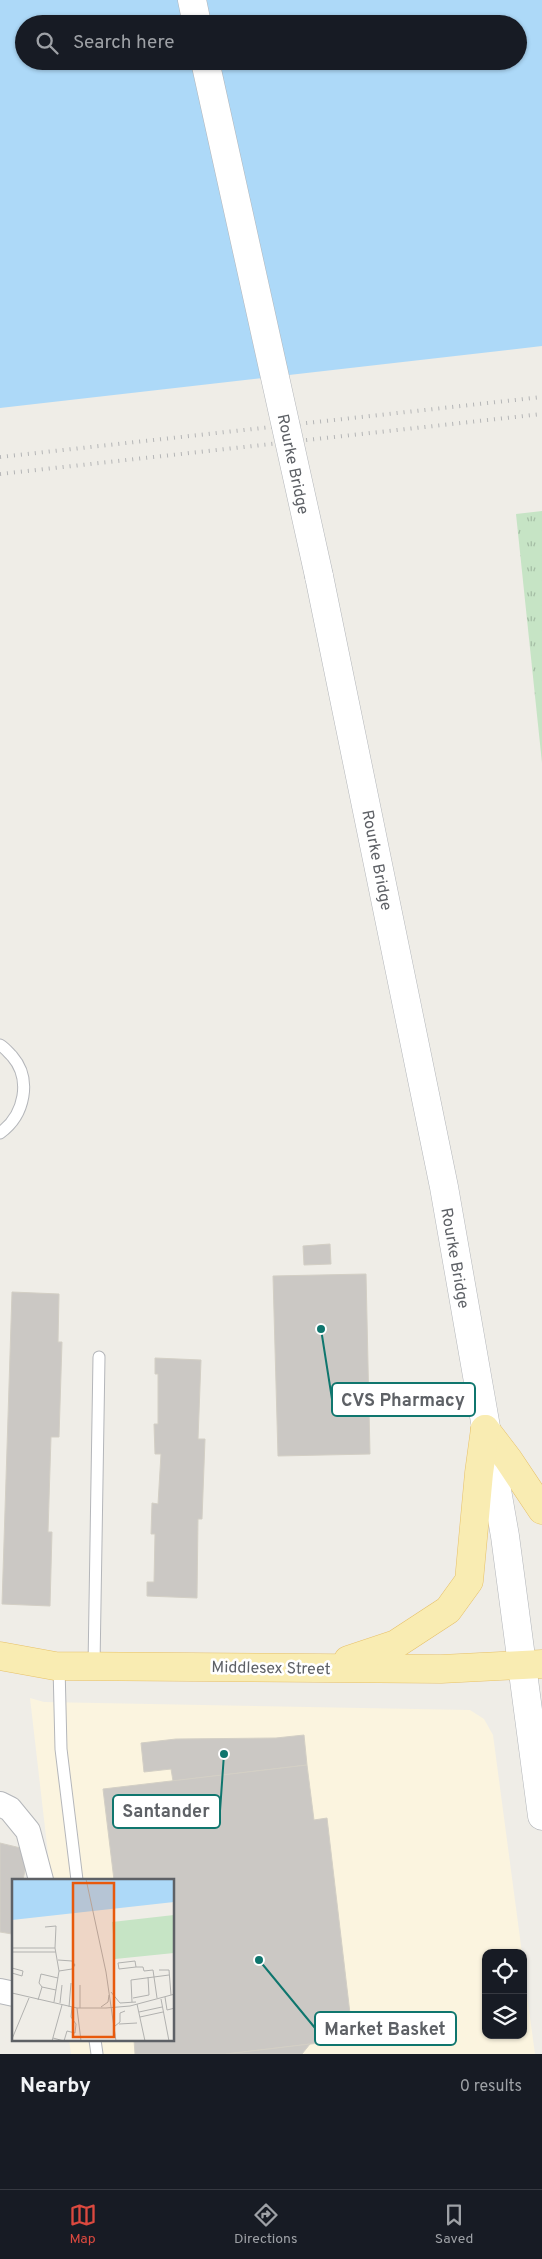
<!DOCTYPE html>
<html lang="en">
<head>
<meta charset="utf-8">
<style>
	:root { --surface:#171b24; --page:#242831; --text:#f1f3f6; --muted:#9ea1a6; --line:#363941; --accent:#dc493f }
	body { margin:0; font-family:Overpass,sans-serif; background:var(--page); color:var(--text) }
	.controls { position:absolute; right:15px; bottom:15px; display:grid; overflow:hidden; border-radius:10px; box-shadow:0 1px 4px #0004 }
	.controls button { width:45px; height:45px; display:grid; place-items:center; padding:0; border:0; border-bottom:1px solid var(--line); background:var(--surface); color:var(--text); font:25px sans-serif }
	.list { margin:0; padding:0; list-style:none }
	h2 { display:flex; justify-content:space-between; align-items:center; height:65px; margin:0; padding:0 20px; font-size:21px }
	h2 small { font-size:16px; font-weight:400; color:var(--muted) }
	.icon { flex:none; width:28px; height:28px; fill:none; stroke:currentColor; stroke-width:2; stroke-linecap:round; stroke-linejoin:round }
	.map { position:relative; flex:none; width:542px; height:2054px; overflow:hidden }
	.search { position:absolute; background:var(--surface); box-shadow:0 1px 4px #0004; left:15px; right:15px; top:15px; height:55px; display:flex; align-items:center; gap:12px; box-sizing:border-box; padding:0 18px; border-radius:28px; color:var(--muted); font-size:19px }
	.sheet { height:135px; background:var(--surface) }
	nav { display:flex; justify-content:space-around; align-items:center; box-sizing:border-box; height:70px; border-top:1px solid var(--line); background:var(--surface); font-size:14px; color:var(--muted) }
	nav a { display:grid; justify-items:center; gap:2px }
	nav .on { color:var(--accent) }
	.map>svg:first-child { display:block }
</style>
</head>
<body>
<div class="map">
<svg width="542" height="2054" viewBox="0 0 542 2054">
	<defs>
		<pattern id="grass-tufts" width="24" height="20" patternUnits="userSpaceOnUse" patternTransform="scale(1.25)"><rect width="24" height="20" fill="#c6e4c5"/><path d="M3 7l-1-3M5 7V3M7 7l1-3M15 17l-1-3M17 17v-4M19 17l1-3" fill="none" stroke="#a4bca4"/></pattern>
	</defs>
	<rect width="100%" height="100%" fill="#efede7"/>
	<polygon fill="#fbf4df" points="30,1698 44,1702 470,1710 484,1719 493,1735 522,1953 486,1953 486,2035 523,2035 523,1966 535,2054 71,2054 69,2040 174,2040 174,1880 51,1880"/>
	<polygon fill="url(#grass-tufts)" points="542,511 542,763 516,514"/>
	<path fill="#add9f8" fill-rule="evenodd" d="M0,0h542v346l-542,62zM24,24h494v37h-494z"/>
	<g fill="#cbc8c4" stroke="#d3cfc5">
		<polygon points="330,1244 331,1264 304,1265 303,1246"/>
		<polygon points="366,1274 370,1454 278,1456 273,1276"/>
		<polygon points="12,1292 59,1294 58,1342 62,1342 59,1437 51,1437 48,1532 52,1532 50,1606 2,1604"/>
		<polygon points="155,1358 201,1360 198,1439 205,1439 202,1519 198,1519 197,1598 147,1596 147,1582 154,1582 155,1534 151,1534 152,1503 158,1504 161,1454 155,1454 154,1424 158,1424 158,1374 155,1374"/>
		<polygon points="304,1735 307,1765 173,1781 171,1769 144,1772 141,1743 176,1739 276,1738"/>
		<polygon points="307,1765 314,1820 327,1818 353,2039 226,2054 135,2054 134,2040 174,2040 174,1880 114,1880 103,1789"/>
		<polygon points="0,1843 29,1850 23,1880 14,1880 12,1934 0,1932"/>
		<polygon points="310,2044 302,2054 226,2054"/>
	</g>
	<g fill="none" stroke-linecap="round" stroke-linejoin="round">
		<defs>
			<g id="lane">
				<path d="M0,1045c5,3 8,7 12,11 20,23 13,59 -12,77"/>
				<polyline points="59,1666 61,1749 77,1880"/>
				<polyline points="94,1666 99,1357"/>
				<polyline points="95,2040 97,2054"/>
			</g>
			<g id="street">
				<polyline points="0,1804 10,1809 28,1831 41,1880"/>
				<polyline points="0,1991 14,1994"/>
			</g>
			<g id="secondary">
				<polyline points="192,0 197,24"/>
				<polyline points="319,576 444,1187 505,1536 542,1816"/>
			</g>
			<g id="primary">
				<polyline points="485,1429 508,1459 542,1510"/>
				<polyline points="0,1656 55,1666 441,1669 542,1664"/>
				<polyline points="348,1660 396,1644 448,1610 469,1581 479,1473 485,1429"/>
			</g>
		</defs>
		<use href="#lane" stroke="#b4b6ba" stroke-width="13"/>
		<use href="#street" stroke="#b4b6ba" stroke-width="26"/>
		<use href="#secondary" stroke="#b3b6ba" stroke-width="29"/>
		<use href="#primary" stroke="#e7c168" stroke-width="29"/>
		<use href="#lane" stroke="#fff" stroke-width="11"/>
		<use href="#street" stroke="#fff" stroke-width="24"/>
		<use href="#secondary" stroke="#fff" stroke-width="28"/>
		<use href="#primary" stroke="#f9ecb2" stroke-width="28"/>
		<g stroke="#b4b5b6" stroke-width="4" stroke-dasharray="1 6" stroke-linecap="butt">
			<polyline points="0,457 542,397"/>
			<polyline points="0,474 542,414"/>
		</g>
		<defs>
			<polyline id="secondary-bridge" points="205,61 319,576"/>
		</defs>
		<use href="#secondary-bridge" stroke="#b3b6ba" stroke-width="29" stroke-linecap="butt"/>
		<use href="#secondary-bridge" stroke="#fff" stroke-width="28"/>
	</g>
	<g text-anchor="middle" stroke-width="5" stroke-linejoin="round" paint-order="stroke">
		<g font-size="16" fill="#5e6166" stroke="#fff">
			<text transform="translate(294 464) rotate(78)" y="6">Rourke Bridge</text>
			<text transform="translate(378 860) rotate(79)" y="6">Rourke Bridge</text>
			<text transform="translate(456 1258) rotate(80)" y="6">Rourke Bridge</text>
			<text transform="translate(271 1667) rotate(1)" y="6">Middlesex Street</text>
		</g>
	</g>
	<g transform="translate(12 1879)">
		<rect width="162" height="162" fill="#efede7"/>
		<path d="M162,36v38l-59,6 -3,-37z" fill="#c6e4c5"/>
		<path d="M0,0h162v23l-162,18z" fill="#add9f8"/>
		<path fill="none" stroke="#b1b1af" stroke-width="1" d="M74,0l20,93 10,69M33,48l11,-1 -1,22M0,69h43l4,23 -5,31M0,73h44M46,81l14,1 3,4 -3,4 -13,2M124,88l-1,-6 -17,2 1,6 17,-2h7l1,4 9,-1 4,28M0,89l11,3 -1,5 -10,-3M147,91h10l2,25M30,108l-3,-4 2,-9 17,4M99,113l9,11 16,-1M0,114l65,15h29l24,-2 45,-12M153,118l2,13 8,-2M121,119l16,-3 -1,-18M149,120l8,42M26,121l4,-13 14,3M120,123l-1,-22 38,-5M48,124l2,-18M125,125l8,37M57,128l2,-24M89,128l7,-5 1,-7M65,129l4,33M68,129v-23M127,133l23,-5M128,138l23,-5M107,145l18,-1M103,147l5,-4v-9l5,-2M41,159l11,3 3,-10 8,2 1,-9 -5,-7 1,-10M0,160l17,-41M40,162l10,-36"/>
		<path fill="#e8590c" fill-opacity="0.15" stroke="#e8590c" stroke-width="2.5" d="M61,4h41v154h-41z"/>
		<rect width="162" height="162" fill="none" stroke="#5e6166" stroke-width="2.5"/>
	</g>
	<path fill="none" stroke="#0f766e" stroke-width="2" d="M321 1329L332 1399M224 1754L220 1811M259 1960L315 2028"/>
	<g fill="#0f766e" stroke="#fff" stroke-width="2">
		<circle cx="321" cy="1329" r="5"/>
		<circle cx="224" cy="1754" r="5"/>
		<circle cx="259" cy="1960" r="5"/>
	</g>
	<g fill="#fff" stroke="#0f766e" stroke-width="2">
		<rect x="332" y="1383" width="143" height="33" rx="5"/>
		<rect x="113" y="1795" width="107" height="33" rx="5"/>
		<rect x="315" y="2012" width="141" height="33" rx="5"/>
	</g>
	<g font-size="18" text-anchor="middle" font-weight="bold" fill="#5e6166">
		<text x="403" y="1406">CVS Pharmacy</text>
		<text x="166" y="1817">Santander</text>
		<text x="385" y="2035">Market Basket</text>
	</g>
</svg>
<div class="controls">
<button><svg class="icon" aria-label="locate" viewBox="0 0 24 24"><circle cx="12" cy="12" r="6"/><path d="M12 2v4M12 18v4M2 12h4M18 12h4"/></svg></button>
<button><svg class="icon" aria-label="layers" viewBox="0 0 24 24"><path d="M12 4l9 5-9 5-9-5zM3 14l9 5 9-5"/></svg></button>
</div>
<div class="search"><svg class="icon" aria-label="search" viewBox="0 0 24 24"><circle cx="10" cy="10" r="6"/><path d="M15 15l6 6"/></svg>Search here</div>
</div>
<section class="sheet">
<h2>Nearby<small>0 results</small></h2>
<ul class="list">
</ul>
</section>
<nav>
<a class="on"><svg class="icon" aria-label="map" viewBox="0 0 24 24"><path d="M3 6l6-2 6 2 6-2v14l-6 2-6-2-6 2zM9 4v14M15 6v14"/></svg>Map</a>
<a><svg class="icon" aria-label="directions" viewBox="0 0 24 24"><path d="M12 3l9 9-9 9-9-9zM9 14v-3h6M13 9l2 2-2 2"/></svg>Directions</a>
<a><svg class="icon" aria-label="saved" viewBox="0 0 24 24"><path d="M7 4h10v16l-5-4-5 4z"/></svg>Saved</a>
</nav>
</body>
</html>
